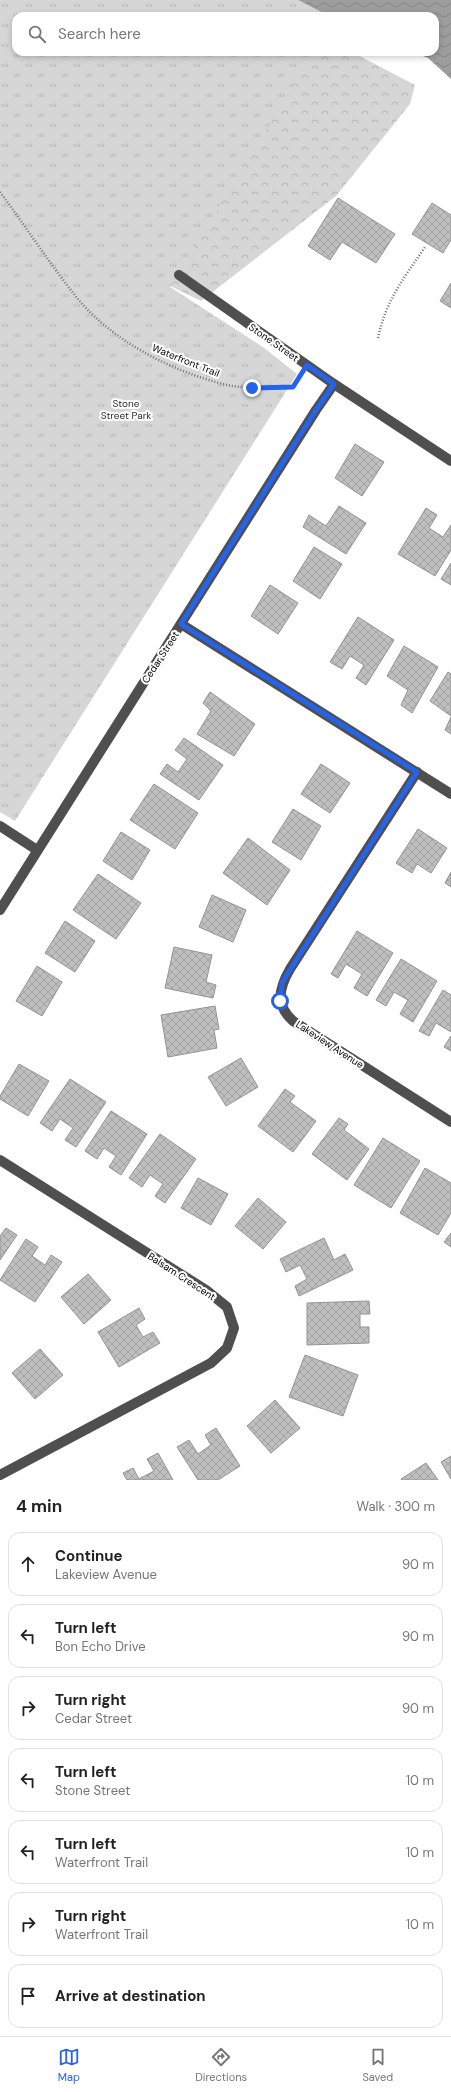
<!DOCTYPE html>
<html lang="en">
<head>
<meta charset="utf-8">
<style>
	:root { --surface:#fff; --page:#f2f2f2; --text:#222; --muted:#767676; --line:#e0e0e0; --accent:#2563eb }
	body { margin:0; font-family:"DM Sans",sans-serif; background:var(--page); color:var(--text) }
	.stop { position:absolute; width:12px; height:12px; margin:-9px; border:3px solid #2563eb; border-radius:50%; background:#fff }
	.stop.end { background:#2563eb; border-color:#fff; box-shadow:0 1px 4px #0008 }
	.list { margin:0; padding:0; list-style:none }
	h2 { display:flex; justify-content:space-between; align-items:center; height:52px; margin:0; padding:0 16px; font-size:17px }
	h2 small { font-size:13px; font-weight:400; color:var(--muted) }
	.list li { display:grid; grid-template-columns:26px 1fr auto; gap:12px; align-items:center; box-sizing:border-box; height:64px; margin:0 8px 8px; padding:0 8px; border:1px solid var(--line); border-radius:12px }
	.list b { display:block; font-size:15px; white-space:nowrap }
	.list p { margin:0; font-size:13px; white-space:nowrap; color:var(--muted) }
	.list em { font-size:13px; font-style:normal; color:var(--muted) }
	.icon { flex:none; width:22px; height:22px; fill:none; stroke:currentColor; stroke-width:2; stroke-linecap:round; stroke-linejoin:round }
	.map { position:relative; flex:none; width:451px; height:1480px; overflow:hidden }
	.search { position:absolute; background:var(--surface); box-shadow:0 2px 6px #0003; left:12px; right:12px; top:12px; height:44px; display:flex; align-items:center; gap:10px; box-sizing:border-box; padding:0 14px; border-radius:12px; color:var(--muted); font-size:15px }
	.sheet { height:556px; background:var(--surface) }
	nav { display:flex; justify-content:space-around; align-items:center; box-sizing:border-box; height:56px; border-top:1px solid var(--line); background:var(--surface); font-size:11px; color:var(--muted) }
	nav a { display:grid; justify-items:center; gap:2px }
	nav .on { color:var(--accent) }
	.map>svg:first-child { display:block }
</style>
</head>
<body>
<div class="map">
<svg width="451" height="1480" viewBox="0 0 451 1480">
	<defs>
		<pattern id="forest-crowns" width="20" height="18" patternUnits="userSpaceOnUse"><rect width="20" height="18" fill="#d6d6d6"/><path d="M2 6a3 3 0 1 1 6 0M12 15a3 3 0 1 1 6 0" fill="none" stroke="#b6b6b6"/></pattern>
		<pattern id="park-tufts" width="24" height="20" patternUnits="userSpaceOnUse"><rect width="24" height="20" fill="#d6d6d6"/><path d="M3 7l-1-3M5 7V3M7 7l1-3M15 17l-1-3M17 17v-4M19 17l1-3" fill="none" stroke="#b6b6b6"/></pattern>
		<pattern id="water-waves" width="16" height="10" patternUnits="userSpaceOnUse"><rect width="16" height="10" fill="#9d9d9d"/><path d="M0 5q4-4 8 0t8 0" fill="none" stroke="#858585"/></pattern>
		<pattern id="building-cross-hatch" width="8" height="8" patternUnits="userSpaceOnUse"><rect width="8" height="8" fill="#bfbfbf"/><path d="M0 0l8 8M0 8l8-8" fill="none" stroke="#a2a2a2"/></pattern>
	</defs>
	<rect width="100%" height="100%" fill="#fff"/>
	<polygon fill="url(#forest-crowns)" points="188,52 352,52 415,85 410,104 336,196 201,301 142,272"/>
	<polygon fill="url(#park-tufts)" points="0,0 298,0 329,16 16,16 16,52 314,52 170,287 263,347 297,374 15,821 0,812"/>
	<polygon fill="url(#water-waves)" points="298,0 451,0 451,79 428,58 413,52 435,52 435,16 329,16"/>
	<g fill="url(#building-cross-hatch)" stroke="#939393">
		<polygon points="338,198 395,234 376,263 342,242 330,260 308,246"/>
		<polygon points="432,203 451,215 451,240 443,253 412,234"/>
		<polygon points="451,283 451,308 440,301"/>
		<polygon points="355,444 384,462 362,496 335,478"/>
		<polygon points="339,506 366,523 346,554 303,527 309,515 326,526"/>
		<polygon points="426,508 437,515 429,528 443,537 451,525 451,550 435,576 398,554"/>
		<polygon points="314,547 342,564 320,599 293,581"/>
		<polygon points="451,563 451,585 441,579"/>
		<polygon points="270,585 298,603 278,634 251,616"/>
		<polygon points="358,617 394,640 366,685 356,678 364,665 350,656 342,669 330,662"/>
		<polygon points="404,646 438,667 412,713 401,705 408,690 387,676"/>
		<polygon points="448,672 451,674 451,716 430,701"/>
		<polygon points="210,692 255,724 234,756 197,734 211,711 203,703"/>
		<polygon points="451,717 451,734 445,730"/>
		<polygon points="184,738 223,765 199,800 160,774 167,764 178,772 187,759 175,750"/>
		<polygon points="321,764 350,783 330,813 301,794"/>
		<polygon points="154,784 198,813 175,849 130,820"/>
		<polygon points="293,809 321,826 301,860 272,842"/>
		<polygon points="418,829 447,848 431,873 417,864 412,873 396,863"/>
		<polygon points="121,832 150,850 132,880 103,861"/>
		<polygon points="248,838 290,870 267,905 223,873"/>
		<polygon points="451,872 451,887 445,883"/>
		<polygon points="98,874 141,903 116,939 73,910"/>
		<polygon points="212,895 246,910 233,942 199,927"/>
		<polygon points="65,921 95,941 75,972 45,953"/>
		<polygon points="357,931 393,953 367,996 354,988 362,974 346,964 338,978 331,974"/>
		<polygon points="174,947 212,955 206,982 216,985 213,998 165,988"/>
		<polygon points="401,959 437,981 413,1022 400,1014 408,1000 394,992 386,1006 376,1000"/>
		<polygon points="37,966 62,982 42,1016 16,1001"/>
		<polygon points="443,990 451,995 451,1032 436,1023 429,1036 419,1031"/>
		<polygon points="215,1006 219,1029 214,1030 217,1048 168,1057 161,1015"/>
		<polygon points="451,1036 451,1051 444,1047"/>
		<polygon points="241,1058 258,1087 226,1106 208,1077"/>
		<polygon points="19,1064 49,1081 28,1116 0,1099 0,1096"/>
		<polygon points="70,1079 106,1102 76,1147 65,1140 73,1128 60,1119 52,1131 40,1123"/>
		<polygon points="285,1089 295,1096 290,1102 316,1121 293,1152 258,1126"/>
		<polygon points="111,1111 147,1134 121,1175 109,1167 116,1156 104,1148 97,1159 85,1151"/>
		<polygon points="339,1118 348,1124 344,1130 369,1149 347,1180 312,1154"/>
		<polygon points="160,1134 196,1159 165,1203 155,1196 163,1184 150,1175 142,1187 129,1178"/>
		<polygon points="383,1138 420,1161 391,1208 354,1185"/>
		<polygon points="425,1168 451,1183 451,1213 438,1235 400,1213"/>
		<polygon points="198,1178 228,1194 211,1225 181,1208"/>
		<polygon points="258,1198 286,1222 263,1249 235,1226"/>
		<polygon points="6,1228 17,1235 0,1260 0,1236"/>
		<polygon points="451,1233 451,1247 444,1242"/>
		<polygon points="324,1238 334,1260 345,1254 353,1270 299,1296 295,1286 307,1279 300,1265 286,1272 280,1259"/>
		<polygon points="26,1239 38,1247 32,1256 45,1265 51,1255 62,1262 35,1302 0,1280"/>
		<polygon points="88,1274 111,1300 84,1324 61,1297"/>
		<polygon points="369,1301 370,1314 360,1314 360,1327 369,1327 369,1343 307,1345 307,1303"/>
		<polygon points="139,1308 145,1319 136,1325 143,1337 153,1332 160,1343 119,1367 98,1332"/>
		<polygon points="40,1349 63,1375 35,1399 12,1373"/>
		<polygon points="305,1355 358,1375 343,1416 289,1397"/>
		<polygon points="275,1400 300,1428 271,1453 247,1426"/>
		<polygon points="216,1428 240,1466 218,1480 198,1480 177,1447 189,1440 198,1454 211,1445 205,1435"/>
		<polygon points="158,1453 173,1480 127,1480 123,1473 133,1468 139,1479 154,1471 147,1459"/>
		<polygon points="451,1456 451,1479 441,1462"/>
		<polygon points="426,1463 438,1480 402,1480 401,1479"/>
	</g>
	<g fill="none" stroke-linecap="round" stroke-linejoin="round">
		<g stroke="#717171" stroke-width="2.5" stroke-dasharray="1 2" stroke-linecap="butt">
			<path d="M0,192c26,35 50,72 77,106 36,43 92,72 146,86 23,6 47,3 70,3l6,-9"/>
			<path d="M378,338c8,-38 26,-60 47,-91"/>
		</g>
		<g stroke="#4f4f4f" stroke-width="10">
			<polyline points="179,275 334,384 451,461"/>
			<polyline points="181,624 451,794"/>
			<path d="M417,772l-127,197c-11,19 -15,36 3,52l158,101"/>
			<polyline points="0,826 37,850"/>
			<polyline points="0,910 316,410 334,384"/>
			<polyline points="0,1160 206,1290 227,1307 234,1328 227,1348 211,1363 0,1475"/>
		</g>
	</g>
	<g fill="none" stroke-linecap="round" stroke-linejoin="round">
		<polyline stroke="#2563eb" stroke-width="5" points="252,388 293,387 307,365 334,384 316,410 181,624 417,772 290,970 282,983 280,1001"/>
	</g>
	<g text-anchor="middle" stroke-width="4" stroke-linejoin="round" paint-order="stroke">
		<g font-size="10" fill="#000" stroke="#fff">
			<text transform="translate(274 342) rotate(35)" y="4">Stone Street</text>
			<text transform="translate(186 360) rotate(22)" y="4">Waterfront Trail</text>
			<text transform="translate(160 657) rotate(-57)" y="4">Cedar Street</text>
			<text transform="translate(330 1044) rotate(33)" y="4">Lakeview Avenue</text>
			<text transform="translate(182 1276) rotate(33)" y="4">Balsam Crescent</text>
		</g>
		<g font-size="10" fill="#2d2d2d" stroke="#fff">
			<text x="126" y="407">Stone<tspan x="126" dy="12">Street Park</tspan></text>
		</g>
	</g>
</svg>
<div class="stop" style="left:280px;top:1001px"></div>
<div class="stop end" style="left:252px;top:388px"></div>
<div class="search"><svg class="icon" aria-label="search" viewBox="0 0 24 24"><circle cx="10" cy="10" r="6"/><path d="M15 15l6 6"/></svg>Search here</div>
</div>
<section class="sheet">
<h2>4 min<small>Walk · 300 m</small></h2>
<ul class="list">
<li><svg class="icon" aria-label="ahead" viewBox="0 0 24 24"><path d="M12 20V5M6 11l6-6 6 6"/></svg><div><b>Continue</b><p>Lakeview Avenue</p></div><em>90 m</em></li>
<li><svg class="icon" aria-label="left" viewBox="0 0 24 24"><path d="M17 20v-9H6M10 6l-5 5 5 5"/></svg><div><b>Turn left</b><p>Bon Echo Drive</p></div><em>90 m</em></li>
<li><svg class="icon" aria-label="right" viewBox="0 0 24 24"><path d="M7 20v-9h11M14 6l5 5-5 5"/></svg><div><b>Turn right</b><p>Cedar Street</p></div><em>90 m</em></li>
<li><svg class="icon" aria-label="left" viewBox="0 0 24 24"><path d="M17 20v-9H6M10 6l-5 5 5 5"/></svg><div><b>Turn left</b><p>Stone Street</p></div><em>10 m</em></li>
<li><svg class="icon" aria-label="left" viewBox="0 0 24 24"><path d="M17 20v-9H6M10 6l-5 5 5 5"/></svg><div><b>Turn left</b><p>Waterfront Trail</p></div><em>10 m</em></li>
<li><svg class="icon" aria-label="right" viewBox="0 0 24 24"><path d="M7 20v-9h11M14 6l5 5-5 5"/></svg><div><b>Turn right</b><p>Waterfront Trail</p></div><em>10 m</em></li>
<li><svg class="icon" aria-label="arrive" viewBox="0 0 24 24"><path d="M6 21V4h12l-3 4 3 4H6"/></svg><div><b>Arrive at destination</b></div></li>
</ul>
</section>
<nav>
<a class="on"><svg class="icon" aria-label="map" viewBox="0 0 24 24"><path d="M3 6l6-2 6 2 6-2v14l-6 2-6-2-6 2zM9 4v14M15 6v14"/></svg>Map</a>
<a><svg class="icon" aria-label="directions" viewBox="0 0 24 24"><path d="M12 3l9 9-9 9-9-9zM9 14v-3h6M13 9l2 2-2 2"/></svg>Directions</a>
<a><svg class="icon" aria-label="saved" viewBox="0 0 24 24"><path d="M7 4h10v16l-5-4-5 4z"/></svg>Saved</a>
</nav>
</body>
</html>
